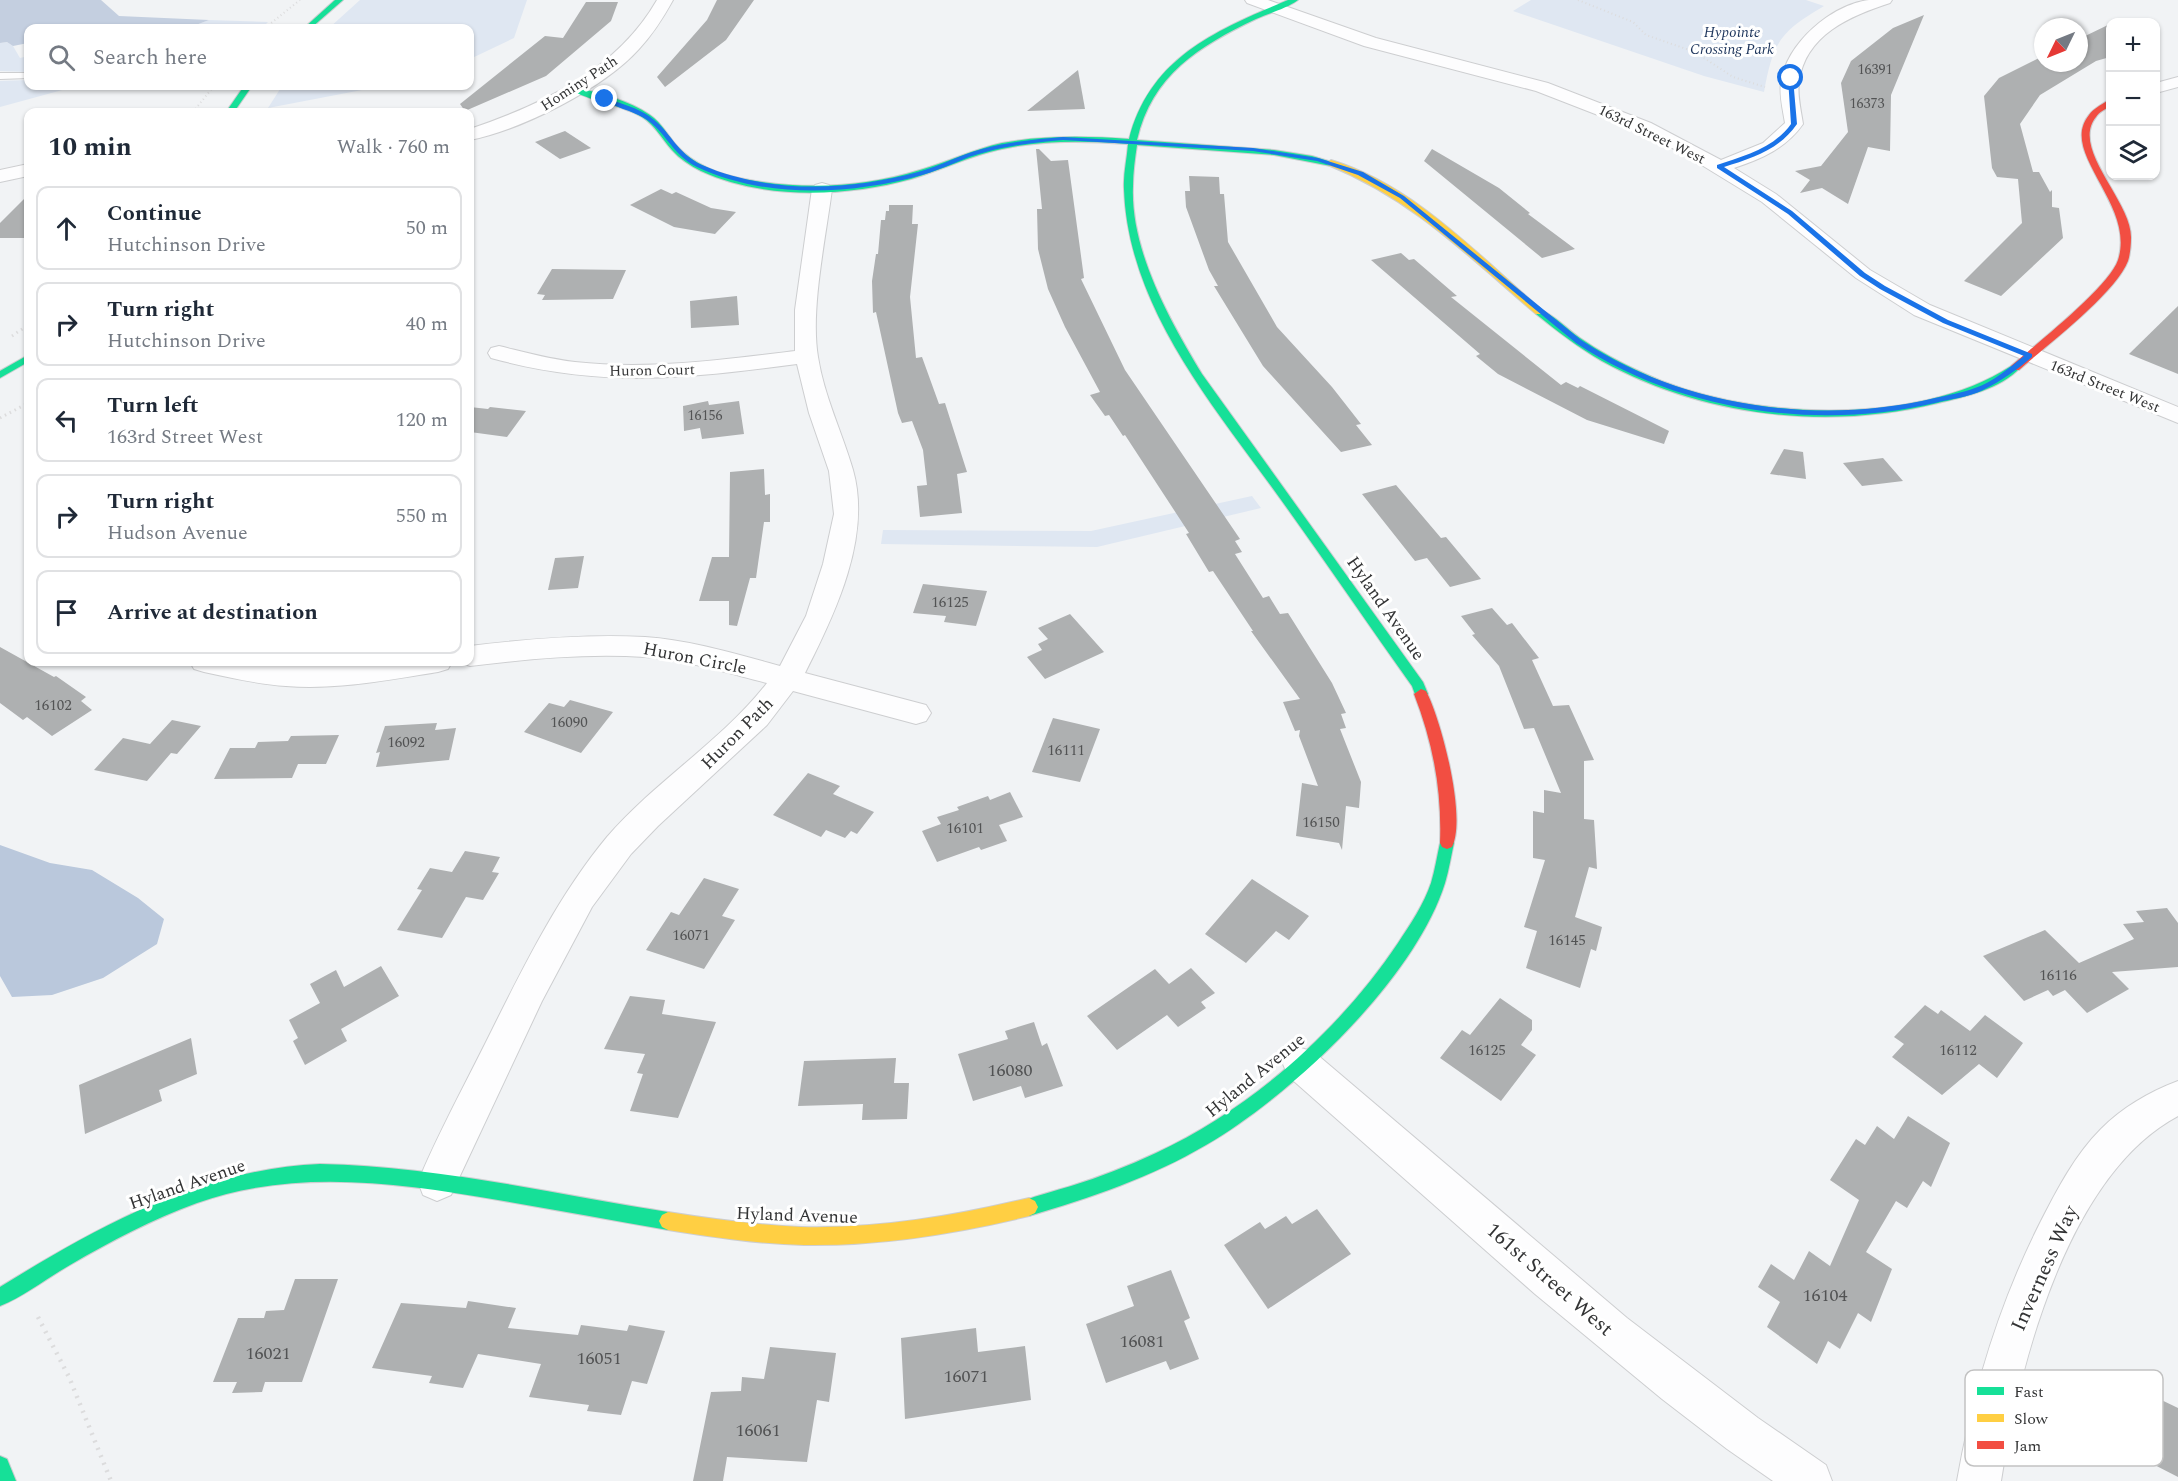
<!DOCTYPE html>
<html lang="en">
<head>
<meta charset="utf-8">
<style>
	:root { --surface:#fff; --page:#f2f2f3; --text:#1f2937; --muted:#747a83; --line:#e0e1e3 }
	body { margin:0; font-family:Spectral,serif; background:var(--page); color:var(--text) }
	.controls { position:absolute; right:18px; top:18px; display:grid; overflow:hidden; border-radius:12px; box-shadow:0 2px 4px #0004 }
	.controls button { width:54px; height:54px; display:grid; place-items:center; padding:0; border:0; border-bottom:2px solid var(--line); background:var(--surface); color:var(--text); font:30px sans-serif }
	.compass { position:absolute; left:2034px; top:18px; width:54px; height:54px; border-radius:50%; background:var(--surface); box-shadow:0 2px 4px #0004; rotate:227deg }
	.stop { position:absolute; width:18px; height:18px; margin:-14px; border:4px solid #1a73e8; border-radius:50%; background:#fff }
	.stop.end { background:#1a73e8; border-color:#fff; box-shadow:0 2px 6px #0008 }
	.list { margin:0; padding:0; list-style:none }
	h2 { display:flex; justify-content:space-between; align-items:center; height:78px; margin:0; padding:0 24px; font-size:26px }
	h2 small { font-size:20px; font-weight:400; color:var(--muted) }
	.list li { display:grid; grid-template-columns:39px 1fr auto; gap:18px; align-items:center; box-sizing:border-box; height:84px; margin:0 12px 12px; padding:0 12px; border:2px solid var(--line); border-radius:12px }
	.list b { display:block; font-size:22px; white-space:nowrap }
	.list p { margin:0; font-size:20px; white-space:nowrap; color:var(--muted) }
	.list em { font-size:20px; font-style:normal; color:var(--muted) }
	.icon { flex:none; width:33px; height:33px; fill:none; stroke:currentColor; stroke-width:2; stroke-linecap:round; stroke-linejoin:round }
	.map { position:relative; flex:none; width:2178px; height:1481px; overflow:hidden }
	.search { position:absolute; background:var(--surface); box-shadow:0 2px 4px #0004; left:24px; top:24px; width:450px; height:66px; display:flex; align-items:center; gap:15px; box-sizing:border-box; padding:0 21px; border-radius:12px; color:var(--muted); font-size:22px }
	.panel { position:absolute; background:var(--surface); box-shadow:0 2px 4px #0004; left:24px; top:108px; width:450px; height:558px; border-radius:12px }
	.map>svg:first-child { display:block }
</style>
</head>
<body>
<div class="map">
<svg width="2178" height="1481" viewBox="0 0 2178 1481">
	<rect width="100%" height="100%" fill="#f1f3f5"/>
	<g fill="#dfe7f2">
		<polygon points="360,0 527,0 514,38 470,59 470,28 329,28"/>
		<path d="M1531,0h275l18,6c-44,26 -51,36 -60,86l-60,-16 -191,-65z"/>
		<polygon points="209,20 268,22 262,28 188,28"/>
		<polygon points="7,42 13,46 20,58 28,56 28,72 0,71 0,43"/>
		<polygon points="28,80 28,86 77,86 0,107 0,81"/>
		<polygon points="282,86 383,86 268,108"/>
		<polygon points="1252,496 1261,508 1097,547 881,544 883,530 1091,531"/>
	</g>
	<polygon fill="#c4cfe0" points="0,0 101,0 119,16 209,20 188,28 28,28 28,43 13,46 7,42 0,43"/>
	<polygon fill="#bac8dc" points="0,845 50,863 92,870 138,898 164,919 157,944 103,978 52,995 12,997 0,976"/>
	<g fill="#aeb0b1">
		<polygon points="717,0 754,0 726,40 665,87 657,77 707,20"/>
		<polygon points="586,2 618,2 611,21 546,76 465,111 460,104 545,36 563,38"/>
		<polygon points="1924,15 1891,95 1890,151 1868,147 1848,204 1822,188 1800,193 1810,180 1795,171 1821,166 1848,132 1841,83 1851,61 1893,28"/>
		<polygon points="2110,24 2110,57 2096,61 2040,95 2020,124 2033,172 2039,172 2050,192 2052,190 2052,207 2059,208 2063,238 2001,296 1964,281 2022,223 2018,179 1997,177 1992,168 1984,96 1999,78 2043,56 2043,63 2079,63 2079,39"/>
		<polygon points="1078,70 1085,109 1027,111"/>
		<polygon points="565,131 591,148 560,159 535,142"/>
		<polygon points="1036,149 1039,149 1051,161 1068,160 1084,278 1081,279 1125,370 1240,539 1235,541 1242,552 1235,554 1263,598 1269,596 1280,614 1288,613 1332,683 1346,713 1341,714 1346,728 1340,729 1361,782 1359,808 1346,806 1342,850 1339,843 1296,836 1302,783 1318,786 1299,736 1300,730 1295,731 1283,702 1300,699 1251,631 1253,631 1213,571 1209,572 1186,534 1189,533 1125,435 1123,436 1109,415 1105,416 1090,395 1100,392 1065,327 1048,289 1038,249 1037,209 1042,209"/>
		<polygon points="1432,149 1499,188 1530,213 1528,214 1575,249 1542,258 1424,161"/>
		<polygon points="1189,176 1219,177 1220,194 1224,194 1228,242 1277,327 1332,387 1361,424 1356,425 1372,445 1341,452 1263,366 1214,286 1218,286 1209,270 1186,207 1185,191 1190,191"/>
		<polygon points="661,189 672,194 676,192 711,208 736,212 715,234 674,227 630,205"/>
		<polygon points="28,195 28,238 0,238 0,223"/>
		<polygon points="889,205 913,205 912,224 918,224 910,297 916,358 922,357 939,404 945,403 967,472 957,474 962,513 920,517 917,486 927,485 923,450 912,421 902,423 898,413 876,312 873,313 872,281 876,254 878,254 881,220 885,220 886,211 889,211"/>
		<polygon points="1401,253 1409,260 1414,259 1457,296 1451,297 1561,385 1566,382 1578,388 1580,386 1669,431 1664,444 1587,420 1498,374 1476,356 1480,354 1371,260"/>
		<polygon points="552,269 626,270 613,299 542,300 545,295 537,294"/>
		<polygon points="737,296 739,325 691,328 690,301"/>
		<polygon points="2178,306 2178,374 2129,354"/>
		<polygon points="708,401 709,405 739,401 744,434 702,439 700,428 684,431 683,406"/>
		<polygon points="470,407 488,409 490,407 526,411 507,437 470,432"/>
		<polygon points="1784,449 1803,452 1806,479 1770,474"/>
		<polygon points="1883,458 1903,481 1862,486 1843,463"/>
		<polygon points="764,469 765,495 770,494 770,522 764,522 756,578 750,578 737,626 729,625 729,601 699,601 712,557 729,557 730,472"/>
		<polygon points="1396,485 1441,538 1446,537 1481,579 1450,587 1427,558 1415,561 1362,494"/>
		<polygon points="584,556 578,588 548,590 555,558"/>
		<polygon points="923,584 987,591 976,626 944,622 946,616 913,613"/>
		<polygon points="1492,608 1507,625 1512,623 1539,658 1532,660 1553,706 1569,705 1594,760 1584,761 1584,819 1594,820 1597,869 1589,867 1575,917 1602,927 1596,951 1591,949 1580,988 1526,968 1537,931 1524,927 1545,860 1533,858 1533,811 1544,813 1544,790 1561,793 1534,728 1524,729 1499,666 1472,635 1475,634 1461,616"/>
		<polygon points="1070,614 1104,652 1045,679 1027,657 1042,650 1038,644 1048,639 1038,628"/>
		<polygon points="0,647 54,677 56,676 86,697 81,701 92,710 52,736 27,717 23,720 0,703"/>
		<polygon points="570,700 613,712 581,753 524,732 549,703 564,707"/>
		<polygon points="1053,718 1100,729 1080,782 1032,772"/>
		<polygon points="172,720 201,726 177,754 171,753 147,781 94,770 123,738 150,744"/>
		<polygon points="437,723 435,730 456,728 449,760 376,767 380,752 376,753 385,726"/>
		<polygon points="339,735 326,764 298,764 292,778 214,779 230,748 255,748 258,742 288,741 291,736"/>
		<polygon points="808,773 840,786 833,794 874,812 857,834 851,831 845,838 826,830 821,837 773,815"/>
		<polygon points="1010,792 1023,817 999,825 1007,841 981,850 979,847 937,862 922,831 941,824 937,817 959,810 957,807 988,796 990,800"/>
		<polygon points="465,851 500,857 492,872 499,873 483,900 466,897 442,938 397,930 422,890 417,889 430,868 452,872"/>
		<polygon points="704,878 739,889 722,916 735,920 704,969 646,950 671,912 679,915"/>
		<polygon points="1252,879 1309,916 1289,940 1276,931 1246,963 1205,934"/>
		<polygon points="2167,908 2178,923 2178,967 2112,972 2129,989 2087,1013 2065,990 2053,996 2048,990 2024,1001 1983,956 2045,930 2079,963 2134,939 2123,924 2144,922 2136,911"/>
		<polygon points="381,966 399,996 341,1029 347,1041 305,1065 293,1041 298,1038 289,1020 320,1003 310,984 336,970 344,987"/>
		<polygon points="1191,968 1215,993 1201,1002 1206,1008 1178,1027 1167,1015 1117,1050 1087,1016 1155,969 1169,984"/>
		<polygon points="630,996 665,1000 662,1014 716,1022 678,1118 630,1111 643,1074 637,1073 645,1054 604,1049"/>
		<polygon points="1500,998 1532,1020 1532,1030 1521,1045 1536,1055 1501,1101 1440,1058 1462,1030 1470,1035"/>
		<polygon points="1925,1005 1938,1014 1941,1010 1970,1031 1985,1015 2023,1043 1997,1078 1979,1064 1942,1095 1892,1057 1904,1044 1894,1037"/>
		<polygon points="1034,1022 1042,1046 1047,1043 1063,1086 1025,1098 1021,1086 973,1101 958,1054 1008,1039 1005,1031"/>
		<polygon points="191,1038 197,1074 159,1090 162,1101 85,1134 79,1085"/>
		<polygon points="896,1058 894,1083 909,1083 907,1119 862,1120 863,1104 798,1106 804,1061"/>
		<polygon points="1908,1116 1950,1143 1931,1187 1923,1181 1907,1208 1896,1201 1866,1252 1892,1269 1871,1322 1858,1313 1840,1349 1828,1341 1817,1364 1767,1327 1780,1302 1758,1287 1771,1264 1794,1280 1809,1251 1830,1266 1859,1200 1830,1180 1856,1139 1865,1145 1877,1126 1894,1139"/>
		<polygon points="1317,1209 1351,1254 1268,1309 1224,1245 1260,1222 1265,1229 1286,1216 1292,1224"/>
		<polygon points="1171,1270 1190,1318 1184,1321 1199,1359 1170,1370 1166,1361 1106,1383 1086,1324 1134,1306 1127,1286"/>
		<polygon points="295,1279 338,1279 302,1382 265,1382 262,1392 232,1393 237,1382 213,1382 238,1318 264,1318 266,1311 284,1310"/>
		<polygon points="468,1301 516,1308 508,1328 578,1335 581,1325 627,1331 629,1325 665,1331 647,1384 632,1381 621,1415 587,1411 589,1405 529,1397 541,1364 478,1354 463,1388 429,1383 432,1376 372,1368 401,1303 466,1308"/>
		<polygon points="976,1328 978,1352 1025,1346 1031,1400 905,1419 901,1338"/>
		<polygon points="770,1347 836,1353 829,1402 817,1400 807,1462 727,1457 723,1481 693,1481 711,1392 741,1391 742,1377 764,1379"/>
		<polygon points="2149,1394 2178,1408 2178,1477 2141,1458"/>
	</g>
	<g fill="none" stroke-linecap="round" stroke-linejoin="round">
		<defs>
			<polygon id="lane" points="0,73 28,73 28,78 0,79"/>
			<g id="street">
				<path d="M657,0h16c-10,18 -20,34 -34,49 -36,40 -118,81 -169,91v-11c73,-25 147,-59 187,-129z"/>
				<path d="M1245,0h23l108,38 172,45 103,40 70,37 42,-17 22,-20c-2,-13 -6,-28 -4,-41 6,-39 50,-77 88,-82 7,0 15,0 23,0l-2,3c-40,13 -85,32 -91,79 -2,13 2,28 4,42 -17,24 -41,35 -69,44l42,26 94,76 60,35 248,102v16l-264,-108 -58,-37 -94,-76 -80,-49 -43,-22 -103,-40 -172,-45 -117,-43z"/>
				<polygon points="2178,77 2178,87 2156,93 2156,83"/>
				<polygon points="28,164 28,176 0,182 0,170"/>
				<path d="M822,183l7,2 3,4c-6,48 -22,121 -14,168 6,39 24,75 35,113 19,67 -18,144 -48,203l121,32 5,8 -5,8 -10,3 -123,-33 -26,34 -109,101 -27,28 -39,53 -50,94 -91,194 -14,6 -14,-6 -5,-13c19,-46 43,-90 65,-134 37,-74 72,-148 124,-211 48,-56 114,-95 160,-154 -40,-10 -81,-23 -122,-26 -58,-4 -117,2 -175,9l-11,-4h11v-16c58,-7 116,-12 175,-9 45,3 91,17 135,29l26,-50 17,-52 11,-50 -5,-43 -20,-58 -12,-49c-111,15 -196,24 -306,-6l-3,-5 3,-5 8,-2c25,6 50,13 76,16 74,8 147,-2 220,-11v-41l17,-121 3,-4z"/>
				<path d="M190,662c39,-5 80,4 119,4 48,-1 96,-9 143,-4l-4,7 -10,3c-50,8 -101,18 -152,14 -28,-2 -55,-8 -82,-14l-10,-3z"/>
				<polygon points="1301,1048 1314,1052 1627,1318 1758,1418 1826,1465 1832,1481 1773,1481 1727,1449 1662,1399 1535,1294 1288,1076 1283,1064 1288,1052"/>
				<path d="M2178,1081v35c-111,59 -159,250 -177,365h-44c16,-91 42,-177 84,-260 17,-33 34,-66 60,-92 22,-22 48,-37 77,-48z"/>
			</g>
			<g id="fast">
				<polygon points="335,0 343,0 311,28 304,28"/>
				<path d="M1288,0h10c-12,9 -29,13 -42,19 -57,27 -104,56 -119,121l137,10 38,6 23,7 -4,3 -57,-11 -137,-10c-2,13 -4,27 -4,41 -3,64 37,135 69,188l221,308 5,12 -7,5 -5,-2 -4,-11c-45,-63 -88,-127 -133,-189 -66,-92 -151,-190 -155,-308 -1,-15 3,-30 4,-45 -42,-3 -85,-4 -126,5 -31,6 -60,21 -91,30 -65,18 -147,21 -210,-8 -10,-5 -21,-12 -29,-21 -10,-11 -17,-25 -30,-33 -22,-13 -55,-16 -72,-28l4,-2c25,6 55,13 76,28 12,8 18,21 27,31 18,20 47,30 73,34 57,10 115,7 170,-10 28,-8 54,-21 82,-27 42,-8 85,-7 127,-4 21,-82 88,-109 159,-139z"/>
				<polygon points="244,86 252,86 234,112 226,112"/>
				<path d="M1539,309c14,5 28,20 41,29 20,14 41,25 63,35 99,47 274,55 368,-7l4,-1 5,3c-20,21 -55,29 -82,35 -111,28 -236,13 -336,-42 -23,-13 -45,-30 -66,-47v-4z"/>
				<polygon points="28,355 28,362 0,378 0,371"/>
				<path d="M1447,837l5,2 2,4c-3,13 -5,27 -9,40 -30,96 -153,212 -239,262 -54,32 -116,53 -177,71l-6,-3 -3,-6 3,-6c15,-6 32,-10 48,-15 29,-9 57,-20 85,-33 96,-45 183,-122 242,-210 12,-18 26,-39 33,-60 4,-13 6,-27 9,-40l2,-4z"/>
				<path d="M320,1164c117,2 233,30 348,48l6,3 3,6 -3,6 -6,3c-57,-10 -113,-20 -170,-30 -100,-17 -203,-32 -301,3 -44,16 -86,38 -127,62 -23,13 -45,31 -70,41v-19c99,-61 201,-118 320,-123z"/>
				<polygon points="0,1456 7,1459 16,1481 0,1481"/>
			</g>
			<g id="slow">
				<path d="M1331,160c83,25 147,95 211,150v4h-6c-68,-58 -124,-115 -208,-149l-1,-2z"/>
				<path d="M1029,1198l6,3 3,6 -3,6 -6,3c-74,18 -149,30 -225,29 -46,-1 -91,-8 -136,-15l-6,-3 -3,-6 3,-6 6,-3c44,7 88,13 133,15 77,2 153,-11 228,-29z"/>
			</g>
			<g id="jam">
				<path d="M2107,101h3v5c-4,3 -11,6 -14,11 -26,32 36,84 35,121 0,7 -1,17 -3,23 -12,32 -82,85 -109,109h-8v-4c25,-22 98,-79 107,-106 18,-56 -60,-107 -29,-145 4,-6 12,-10 18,-14z"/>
				<path d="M1421,689l5,2c15,28 41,127 26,156l-5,2 -5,-2 -2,-4c2,-53 -7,-100 -26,-149z"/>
			</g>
		</defs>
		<use href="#lane" stroke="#cdced0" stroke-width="2"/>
		<use href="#street" stroke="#cdced0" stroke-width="2"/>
		<use href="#fast" stroke="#cdced0" stroke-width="2"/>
		<use href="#slow" stroke="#cdced0" stroke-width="2"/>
		<use href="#jam" stroke="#cdced0" stroke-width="2"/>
		<g stroke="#dcdcdd" stroke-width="2" stroke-dasharray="1 3" stroke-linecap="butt">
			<polyline points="1578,0 1633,22 1646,35 1695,52 1733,77 1765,87"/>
			<polyline points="265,28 300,0"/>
			<polyline points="193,112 214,86"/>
		</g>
		<g stroke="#dcdcdd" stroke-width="3" stroke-dasharray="1.5 4" stroke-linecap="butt">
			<polyline points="12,336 28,325"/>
			<polyline points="0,418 28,403"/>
		</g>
		<polyline stroke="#dcdcdd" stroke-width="4.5" stroke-dasharray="2 6" stroke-linecap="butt" points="38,1317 69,1377 111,1481"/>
		<use href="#lane" fill="#fdfdfe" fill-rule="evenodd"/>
		<use href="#street" fill="#fdfdfe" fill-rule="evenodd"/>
		<use href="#fast" fill="#16e098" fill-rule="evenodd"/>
		<use href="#slow" fill="#ffcf43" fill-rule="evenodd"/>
		<use href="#jam" fill="#f24e42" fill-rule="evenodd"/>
	</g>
	<path fill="#1a73e8" d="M1791,76l2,2 4,46c-18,26 -45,34 -73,43l68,44 73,62 20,13 63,34 84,34v3c-15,13 -31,24 -49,33 -14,7 -33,9 -48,13 -118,28 -257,8 -359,-60l-176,-145 -42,-23 -41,-14 -64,-10 -190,-11c-25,2 -52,5 -77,12 -22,5 -42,17 -64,23 -71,20 -157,24 -225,-8 -26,-13 -31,-36 -53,-49 -13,-8 -29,-10 -41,-19l4,-1c14,6 31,10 42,18 22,15 27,37 53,49 67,29 147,26 216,7 22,-6 42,-17 64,-23 26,-7 55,-10 81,-12l190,11 65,10 45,14 41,24 177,144c101,67 238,86 354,58 13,-3 27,-5 40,-10 18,-6 34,-20 49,-32l-81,-33 -63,-34 -20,-13 -72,-62 -71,-46v-3c27,-9 56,-16 74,-41l-3,-46z"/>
	<g text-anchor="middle" stroke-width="6" stroke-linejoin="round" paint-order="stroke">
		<g font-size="14" fill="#525354">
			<text x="1875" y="74">16391</text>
			<text x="1867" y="108">16373</text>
			<text x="705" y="420">16156</text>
		</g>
		<g font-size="15" font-style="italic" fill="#1d355c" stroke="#fff">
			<text x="1732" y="37">Hypointe<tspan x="1732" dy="17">Crossing Park</tspan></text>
		</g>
		<g font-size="15" fill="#333435" stroke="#fff">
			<text transform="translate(579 83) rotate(-33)" y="5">Hominy Path</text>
			<text transform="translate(1652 134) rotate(26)" y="5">163rd Street West</text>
			<text transform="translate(652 370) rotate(-1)" y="5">Huron Court</text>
			<text transform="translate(2105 386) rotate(22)" y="5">163rd Street West</text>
		</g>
		<g font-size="15" fill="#525354">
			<text x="950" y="607">16125</text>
			<text x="53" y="710">16102</text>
			<text x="569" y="727">16090</text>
			<text x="406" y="747">16092</text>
			<text x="1066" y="755">16111</text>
			<text x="1321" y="827">16150</text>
			<text x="965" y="833">16101</text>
			<text x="691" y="940">16071</text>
			<text x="1567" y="945">16145</text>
			<text x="2058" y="980">16116</text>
			<text x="1487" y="1055">16125</text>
			<text x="1958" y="1055">16112</text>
		</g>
		<g font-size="18" fill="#333435" stroke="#fff">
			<text transform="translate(1386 608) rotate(55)" y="6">Hyland Avenue</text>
			<text transform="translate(695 658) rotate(11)" y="6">Huron Circle</text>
			<text transform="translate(737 733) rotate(-45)" y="6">Huron Path</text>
			<text transform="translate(1255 1075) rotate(-39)" y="6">Hyland Avenue</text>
			<text transform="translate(187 1184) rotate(-19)" y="6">Hyland Avenue</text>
			<text transform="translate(797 1215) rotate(2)" y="6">Hyland Avenue</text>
		</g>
		<g font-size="18" fill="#525354">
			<text x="1010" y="1076">16080</text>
			<text x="1825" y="1301">16104</text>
			<text x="1142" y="1347">16081</text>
			<text x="268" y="1359">16021</text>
			<text x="599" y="1364">16051</text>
			<text x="966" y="1382">16071</text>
			<text x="758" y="1436">16061</text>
		</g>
		<g font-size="21" fill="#333435" stroke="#fff">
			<text transform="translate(2044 1268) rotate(-66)" y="7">Inverness Way</text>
			<text transform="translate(1550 1279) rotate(41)" y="7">161st Street West</text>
		</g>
	</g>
	<rect x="1965" y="1370" width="198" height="96" rx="9" fill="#fff" stroke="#c2c2c2" stroke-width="1.5"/>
	<rect x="1977" y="1387" width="27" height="8" fill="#16e098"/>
	<rect x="1977" y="1414" width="27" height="8" fill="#ffcf43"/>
	<rect x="1977" y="1441" width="27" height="8" fill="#f24e42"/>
	<g font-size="16" fill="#333435">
		<text x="2014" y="1397">Fast</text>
		<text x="2014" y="1424">Slow</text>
		<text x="2014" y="1451">Jam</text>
	</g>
</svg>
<div class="controls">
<button>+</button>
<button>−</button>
<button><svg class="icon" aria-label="layers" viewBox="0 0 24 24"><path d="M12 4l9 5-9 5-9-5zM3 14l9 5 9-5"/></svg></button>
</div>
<svg class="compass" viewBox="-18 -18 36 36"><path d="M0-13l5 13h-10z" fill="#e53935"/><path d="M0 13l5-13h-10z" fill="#747a83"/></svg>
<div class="stop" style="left:1791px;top:78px"></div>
<div class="stop end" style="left:605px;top:99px"></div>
<div class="search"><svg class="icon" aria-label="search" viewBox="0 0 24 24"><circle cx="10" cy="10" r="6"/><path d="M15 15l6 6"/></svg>Search here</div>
<section class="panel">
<h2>10 min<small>Walk · 760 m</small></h2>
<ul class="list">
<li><svg class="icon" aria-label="ahead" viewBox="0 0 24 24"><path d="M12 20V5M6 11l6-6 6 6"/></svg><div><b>Continue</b><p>Hutchinson Drive</p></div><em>50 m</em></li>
<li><svg class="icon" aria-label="right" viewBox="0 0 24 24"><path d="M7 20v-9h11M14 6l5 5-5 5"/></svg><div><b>Turn right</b><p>Hutchinson Drive</p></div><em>40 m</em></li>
<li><svg class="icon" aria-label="left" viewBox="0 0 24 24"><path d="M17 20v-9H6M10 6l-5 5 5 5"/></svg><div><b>Turn left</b><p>163rd Street West</p></div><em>120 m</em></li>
<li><svg class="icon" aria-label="right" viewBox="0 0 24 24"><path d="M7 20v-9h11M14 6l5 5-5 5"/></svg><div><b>Turn right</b><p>Hudson Avenue</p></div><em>550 m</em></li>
<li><svg class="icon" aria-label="arrive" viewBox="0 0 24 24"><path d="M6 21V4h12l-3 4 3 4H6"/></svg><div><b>Arrive at destination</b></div></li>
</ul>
</section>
</div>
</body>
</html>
